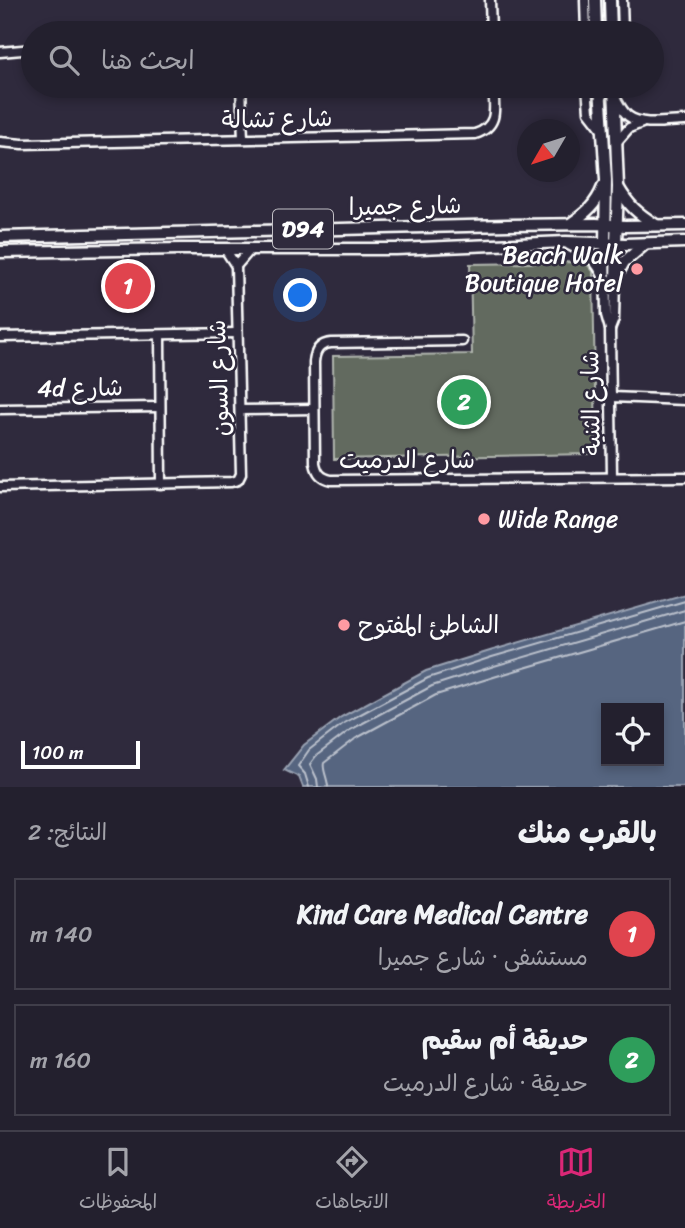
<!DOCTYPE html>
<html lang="ar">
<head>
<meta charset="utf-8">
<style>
	:root { --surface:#23202e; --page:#2b2836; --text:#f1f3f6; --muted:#a3a3aa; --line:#403e4a; --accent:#db2777 }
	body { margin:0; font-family:Sriracha,"Playpen Sans Arabic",sans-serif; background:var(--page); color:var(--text); direction:rtl }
	.controls { position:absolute; right:21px; bottom:21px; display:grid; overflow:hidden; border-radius:0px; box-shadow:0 4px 10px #0003 }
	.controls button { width:63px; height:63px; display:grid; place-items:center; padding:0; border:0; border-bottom:2px solid var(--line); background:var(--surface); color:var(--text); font:35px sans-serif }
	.compass { position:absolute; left:517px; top:119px; width:63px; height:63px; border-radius:50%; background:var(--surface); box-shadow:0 4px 10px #0003; rotate:231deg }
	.scale { position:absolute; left:21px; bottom:18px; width:119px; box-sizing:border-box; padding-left:7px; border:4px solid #fff; border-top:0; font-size:19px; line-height:24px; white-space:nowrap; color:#fff; -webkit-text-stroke:5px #2f2a3d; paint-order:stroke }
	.you { position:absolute; left:301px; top:296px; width:24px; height:24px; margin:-18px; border:5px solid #fff; border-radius:50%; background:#1a73e8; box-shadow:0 0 0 10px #1a73e833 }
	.badge { display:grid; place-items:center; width:46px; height:46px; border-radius:50%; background:var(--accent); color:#fff; font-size:23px; font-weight:700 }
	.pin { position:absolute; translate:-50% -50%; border:4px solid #fff; box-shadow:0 2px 7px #0006 }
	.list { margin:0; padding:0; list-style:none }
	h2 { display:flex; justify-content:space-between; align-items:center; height:91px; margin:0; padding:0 28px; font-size:30px }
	h2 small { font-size:23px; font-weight:400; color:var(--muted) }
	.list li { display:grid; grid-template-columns:46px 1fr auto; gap:21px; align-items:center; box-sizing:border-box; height:112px; margin:0 14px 14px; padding:0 14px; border:2px solid var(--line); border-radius:0px }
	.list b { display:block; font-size:26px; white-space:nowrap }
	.list p { margin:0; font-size:23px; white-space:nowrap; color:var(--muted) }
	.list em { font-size:23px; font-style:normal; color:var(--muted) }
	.icon { flex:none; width:38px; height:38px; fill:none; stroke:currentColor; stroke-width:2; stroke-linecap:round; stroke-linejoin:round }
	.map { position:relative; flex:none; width:685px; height:787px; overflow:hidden; direction:ltr }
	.search { position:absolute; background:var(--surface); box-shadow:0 4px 10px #0003; left:21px; right:21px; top:21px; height:77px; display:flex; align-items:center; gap:18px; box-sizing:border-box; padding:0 24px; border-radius:38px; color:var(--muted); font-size:26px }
	.sheet { height:343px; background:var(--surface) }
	nav { display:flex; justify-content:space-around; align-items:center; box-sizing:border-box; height:98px; border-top:2px solid var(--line); background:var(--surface); font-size:19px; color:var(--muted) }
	nav a { display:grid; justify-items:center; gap:4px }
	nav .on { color:var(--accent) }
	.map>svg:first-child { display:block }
</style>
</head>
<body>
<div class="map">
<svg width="685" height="787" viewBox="0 0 685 787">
	<rect width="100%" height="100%" fill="#2f2a3d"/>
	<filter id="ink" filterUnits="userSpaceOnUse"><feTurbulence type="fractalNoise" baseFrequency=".0143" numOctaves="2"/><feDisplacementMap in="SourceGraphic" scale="14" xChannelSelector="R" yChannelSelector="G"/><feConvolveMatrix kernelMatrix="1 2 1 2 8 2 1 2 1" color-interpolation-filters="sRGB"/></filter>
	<g filter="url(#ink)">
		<polygon fill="#626b5e" stroke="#b0b5ae" stroke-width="2" points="585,262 593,271 596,448 589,454 334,459 333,356 472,354 470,264"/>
		<path fill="#566580" stroke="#9aa3b3" stroke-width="2" fill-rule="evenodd" d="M685,594v193h-382l-4,-10 -15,-7 20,-25 37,-28 85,-46 64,-20zM606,708h53v53h-53z"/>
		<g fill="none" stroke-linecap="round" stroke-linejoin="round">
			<g stroke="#bbc1cc" stroke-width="2">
				<polyline points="309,787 305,774 298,766 309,750 344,723 428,678 492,657 685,601"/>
				<polyline points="318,787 317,779 310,764 316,756 350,730 432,686 494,666 685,610"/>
				<path d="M328,787c0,-8 -6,-18 -4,-24l31,-24 81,-44 61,-19 188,-55"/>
			</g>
			<defs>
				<g id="minor">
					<polyline points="490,0 491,33"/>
					<polyline points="585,0 586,33"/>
					<polyline points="622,0 623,33"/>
					<polyline points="0,52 33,49"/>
					<polyline points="241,86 243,139"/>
					<polyline points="587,86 589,112 603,130"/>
					<path d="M615,97c4,7 7,14 13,19 15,11 40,5 57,5"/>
					<path d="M0,142l22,2 453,-10c25,-8 19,-27 18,-48"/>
					<polyline points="616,143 629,128 642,123"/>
					<polyline points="605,243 606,315 610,329 612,477"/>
					<polyline points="236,266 250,250"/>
					<polyline points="610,329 614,319 616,243"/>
					<polyline points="160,335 161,484"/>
					<polyline points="0,337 237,333"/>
					<path d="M462,341l-131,2c-12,1 -16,8 -17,19l1,101c2,10 6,15 16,17l354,-3"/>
					<polyline points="612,397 685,400"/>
					<polyline points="0,409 160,407"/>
					<polyline points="240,410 314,409"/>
					<polyline points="0,487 231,482 238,480 241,474 236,266 225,249"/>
				</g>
				<g id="major">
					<polyline points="595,0 596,33"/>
					<polyline points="610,0 611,33"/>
					<polyline points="600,86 606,180 605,243"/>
					<polyline points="614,86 618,187 616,243"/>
					<path d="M618,187c11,19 19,26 38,38"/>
					<path d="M570,224c16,-11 26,-19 33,-37"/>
					<polyline points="0,237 508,225 596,224 625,226 685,225"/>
					<path d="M569,244c20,10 27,14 36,34"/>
					<polyline points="0,252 181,249 396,249 566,242 625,244 685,242"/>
					<polyline points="614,280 624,262 645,244"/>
				</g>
			</defs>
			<use href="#minor" stroke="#fff" stroke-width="13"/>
			<use href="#major" stroke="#fff" stroke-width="15"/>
			<use href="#minor" stroke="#2f2a3d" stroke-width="8"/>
			<use href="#major" stroke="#2f2a3d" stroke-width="10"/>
		</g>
	</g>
	<g fill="#ff9aa2" stroke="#2f2a3d" stroke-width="2.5">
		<circle cx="637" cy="269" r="7"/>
		<circle cx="484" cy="519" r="7"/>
		<circle cx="344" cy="625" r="7"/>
	</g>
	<g text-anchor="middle" stroke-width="5" stroke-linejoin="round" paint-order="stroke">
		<rect fill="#2f2a3d" stroke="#c1bfc5" stroke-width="2" x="273" y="209.5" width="60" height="39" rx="5"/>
		<g font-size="23" font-weight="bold" fill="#fff">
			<text x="303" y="237">D94</text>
		</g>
		<g font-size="24" fill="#fff" stroke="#2f2a3d">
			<text transform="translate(277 119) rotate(-1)" y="8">شارع تشالة</text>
			<text transform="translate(405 206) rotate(-1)" y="8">شارع جميرا</text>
			<text transform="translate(219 378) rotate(-92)" y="8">شارع السون</text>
			<text transform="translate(80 388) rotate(-1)" y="8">4d شارع</text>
			<text transform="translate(591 403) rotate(-91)" y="8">شارع الثنية</text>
			<text x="407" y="468">شارع الدرميت</text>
		</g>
		<g font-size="24" fill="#fff" stroke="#2f2a3d" text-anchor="start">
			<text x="623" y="263" text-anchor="end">Beach Walk<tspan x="623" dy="28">Boutique Hotel</tspan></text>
			<text x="498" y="527">Wide Range</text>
			<text x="358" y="633">الشاطئ المفتوح</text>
		</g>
	</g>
</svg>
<div class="controls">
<button><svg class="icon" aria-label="locate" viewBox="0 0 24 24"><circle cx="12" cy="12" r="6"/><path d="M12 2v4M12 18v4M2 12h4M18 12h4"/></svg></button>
</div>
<svg class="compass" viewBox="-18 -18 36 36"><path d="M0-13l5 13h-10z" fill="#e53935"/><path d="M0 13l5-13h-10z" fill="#a3a3aa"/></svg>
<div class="scale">100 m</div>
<div class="you"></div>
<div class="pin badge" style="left:128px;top:286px;background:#e0444e">1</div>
<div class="pin badge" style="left:464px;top:402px;background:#2e9e5b">2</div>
<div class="search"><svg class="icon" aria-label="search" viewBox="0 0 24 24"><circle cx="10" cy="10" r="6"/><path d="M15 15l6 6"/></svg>ابحث هنا</div>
</div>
<section class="sheet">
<h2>بالقرب منك<small>النتائج: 2</small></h2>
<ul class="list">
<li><span class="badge" style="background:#e0444e">1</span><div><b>Kind Care Medical Centre</b><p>مستشفى · شارع جميرا</p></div><em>140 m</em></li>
<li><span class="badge" style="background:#2e9e5b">2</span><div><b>حديقة أم سقيم</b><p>حديقة · شارع الدرميت</p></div><em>160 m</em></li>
</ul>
</section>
<nav>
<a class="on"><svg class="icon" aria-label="map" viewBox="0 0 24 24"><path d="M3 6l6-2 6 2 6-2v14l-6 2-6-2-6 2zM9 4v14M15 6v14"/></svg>الخريطة</a>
<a><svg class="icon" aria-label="directions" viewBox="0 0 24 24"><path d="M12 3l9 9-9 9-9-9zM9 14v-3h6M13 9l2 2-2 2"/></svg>الاتجاهات</a>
<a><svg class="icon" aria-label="saved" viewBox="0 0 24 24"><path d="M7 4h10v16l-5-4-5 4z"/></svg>المحفوظات</a>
</nav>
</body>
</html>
